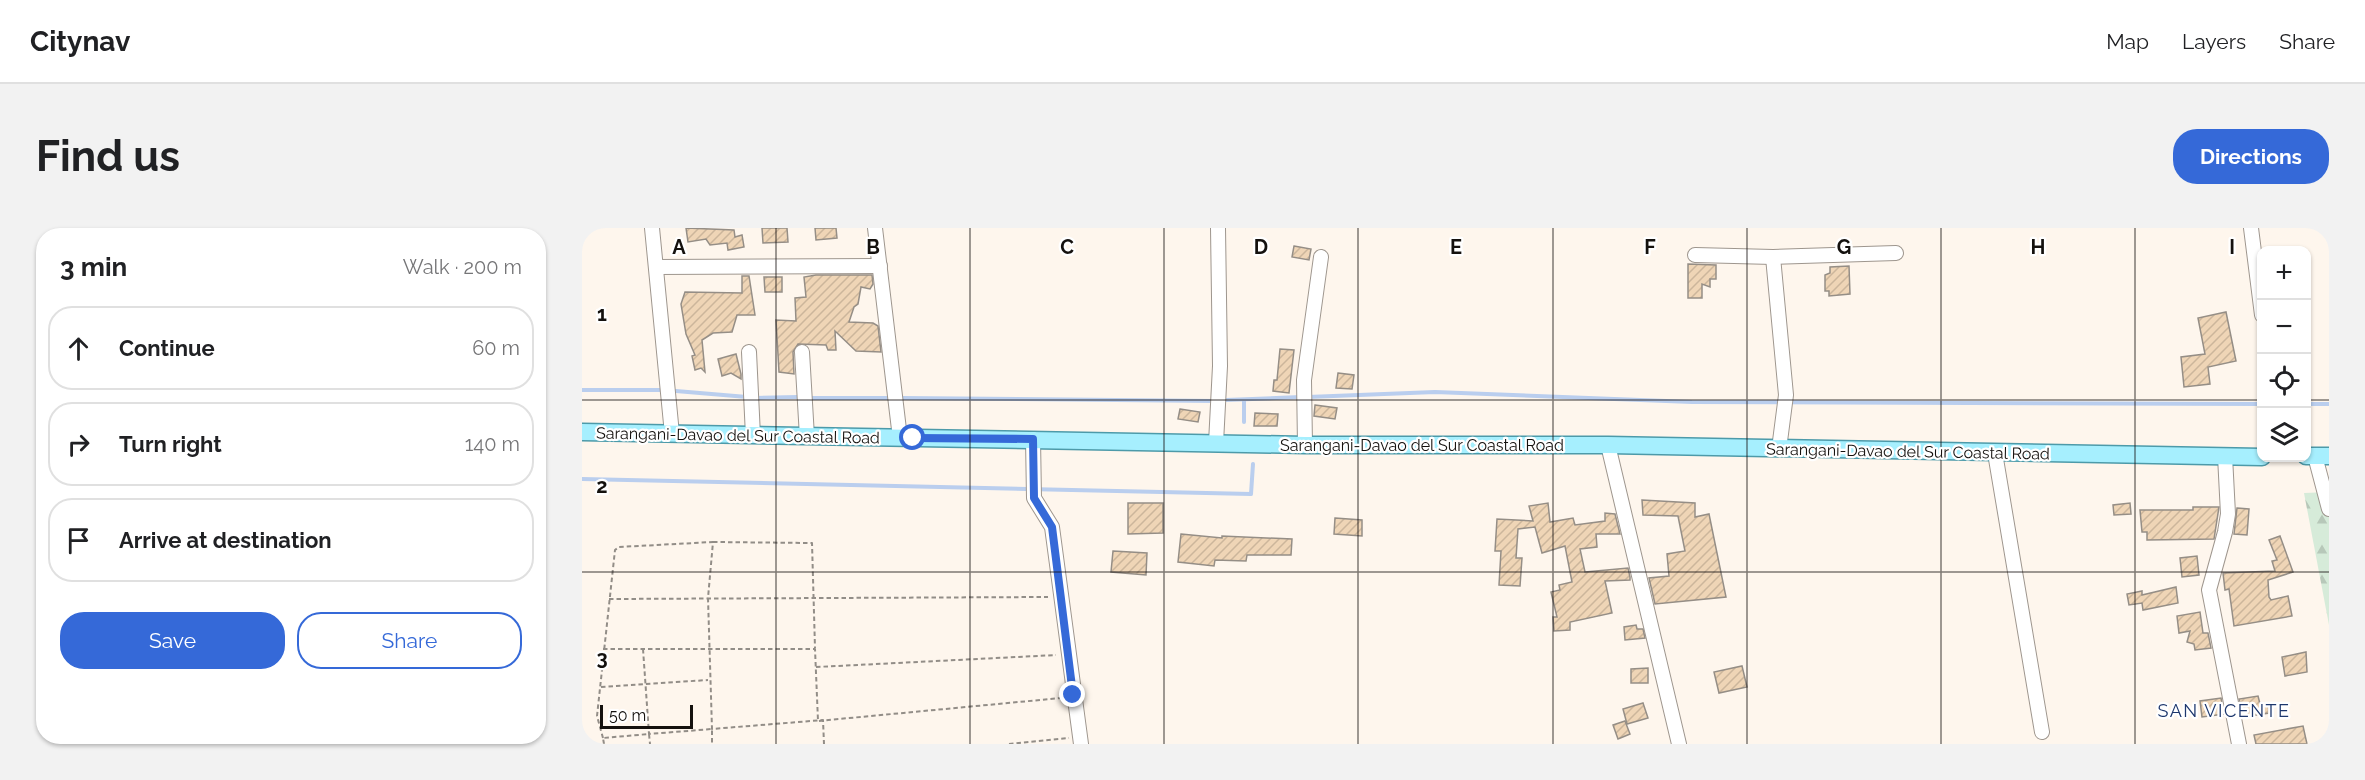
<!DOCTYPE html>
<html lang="en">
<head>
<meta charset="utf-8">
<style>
	:root { --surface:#fff; --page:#f2f2f2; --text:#202124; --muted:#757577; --line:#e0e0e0; --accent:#3569d8 }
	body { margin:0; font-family:Raleway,sans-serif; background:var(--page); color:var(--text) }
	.controls { position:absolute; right:18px; top:18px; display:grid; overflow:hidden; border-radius:12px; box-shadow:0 2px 4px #0004 }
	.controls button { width:54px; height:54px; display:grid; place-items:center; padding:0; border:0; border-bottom:2px solid var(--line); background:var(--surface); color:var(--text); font:30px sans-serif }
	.scale { position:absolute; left:18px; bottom:15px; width:93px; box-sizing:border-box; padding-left:6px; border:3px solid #14110e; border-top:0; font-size:16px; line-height:21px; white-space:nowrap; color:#14110e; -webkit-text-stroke:4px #fff; paint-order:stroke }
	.stop { position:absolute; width:18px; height:18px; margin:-14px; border:4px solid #3569d8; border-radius:50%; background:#fff }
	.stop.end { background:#3569d8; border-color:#fff; box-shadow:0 2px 6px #0008 }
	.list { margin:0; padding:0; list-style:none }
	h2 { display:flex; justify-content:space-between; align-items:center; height:78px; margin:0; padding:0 24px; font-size:26px }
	h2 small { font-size:20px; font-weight:400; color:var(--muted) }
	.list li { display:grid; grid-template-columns:39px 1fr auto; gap:18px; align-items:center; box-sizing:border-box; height:84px; margin:0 12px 12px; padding:0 12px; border:2px solid var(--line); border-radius:24px }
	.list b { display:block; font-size:22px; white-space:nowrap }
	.list em { font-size:20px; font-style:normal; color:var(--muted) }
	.actions { display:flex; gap:12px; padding:18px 24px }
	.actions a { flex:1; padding:14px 0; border:2px solid var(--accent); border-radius:24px; text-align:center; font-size:21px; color:var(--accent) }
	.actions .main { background:var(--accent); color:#fff }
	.icon { flex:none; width:33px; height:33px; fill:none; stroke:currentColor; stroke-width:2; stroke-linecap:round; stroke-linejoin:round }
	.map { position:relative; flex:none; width:1747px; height:516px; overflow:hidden; border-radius:24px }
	header { display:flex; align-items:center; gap:36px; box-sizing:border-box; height:84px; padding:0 30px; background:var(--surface); border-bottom:2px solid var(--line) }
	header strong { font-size:28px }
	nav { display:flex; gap:33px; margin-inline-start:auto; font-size:21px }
	.intro { display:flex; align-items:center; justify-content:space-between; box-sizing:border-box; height:144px; padding:0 36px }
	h1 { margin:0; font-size:42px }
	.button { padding:15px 27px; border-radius:24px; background:var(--accent); color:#fff; font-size:21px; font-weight:700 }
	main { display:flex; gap:36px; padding:0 36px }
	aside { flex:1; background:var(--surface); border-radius:24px; box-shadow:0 2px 4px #0004 }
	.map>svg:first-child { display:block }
</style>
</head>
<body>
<header>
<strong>Citynav</strong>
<nav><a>Map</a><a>Layers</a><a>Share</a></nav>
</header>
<div class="intro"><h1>Find us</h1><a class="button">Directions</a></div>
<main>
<aside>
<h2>3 min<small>Walk · 200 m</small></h2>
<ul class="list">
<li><svg class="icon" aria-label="ahead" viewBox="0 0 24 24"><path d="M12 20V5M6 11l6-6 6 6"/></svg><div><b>Continue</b></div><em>60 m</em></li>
<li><svg class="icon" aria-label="right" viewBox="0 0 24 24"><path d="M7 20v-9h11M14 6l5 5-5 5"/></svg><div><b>Turn right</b></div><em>140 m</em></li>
<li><svg class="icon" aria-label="arrive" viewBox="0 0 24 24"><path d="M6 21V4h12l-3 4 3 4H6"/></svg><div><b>Arrive at destination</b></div></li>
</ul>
<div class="actions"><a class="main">Save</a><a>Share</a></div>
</aside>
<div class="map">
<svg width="1747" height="516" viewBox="0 0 1747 516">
	<defs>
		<pattern id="forest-firs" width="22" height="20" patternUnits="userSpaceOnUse" patternTransform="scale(1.5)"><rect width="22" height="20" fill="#d6ebd9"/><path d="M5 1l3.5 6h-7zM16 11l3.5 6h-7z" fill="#b7c8b9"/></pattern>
		<pattern id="building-hatch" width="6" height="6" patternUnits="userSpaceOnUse" patternTransform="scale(1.5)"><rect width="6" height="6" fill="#efd5b6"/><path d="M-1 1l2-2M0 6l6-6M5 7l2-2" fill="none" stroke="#ccb69b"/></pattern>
	</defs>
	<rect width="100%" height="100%" fill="#fef6ed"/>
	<polygon fill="url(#forest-firs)" points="1747,264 1747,397 1722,265"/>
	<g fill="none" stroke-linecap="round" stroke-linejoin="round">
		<g stroke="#baceee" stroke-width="4">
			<polyline points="0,162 78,162"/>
			<polyline points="94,163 165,169"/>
			<polyline points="726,169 853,164 1110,174 1680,176"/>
			<polyline points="174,170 216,169"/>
			<polyline points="226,170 310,170"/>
			<polyline points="319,170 633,173"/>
			<polyline points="644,172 719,169"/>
			<polyline points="662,172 662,194"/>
			<polyline points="1724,176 1747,176"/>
			<polyline points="0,251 669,266 671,236"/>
		</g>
	</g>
	<g fill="url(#building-hatch)" stroke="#958e86" stroke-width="1.5">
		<polygon points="104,0 152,2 153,9 160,7 162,19 146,22 145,15 128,17 124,11 106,14"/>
		<polygon points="180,0 205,0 206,14 181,15"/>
		<polygon points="233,0 254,0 255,10 234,12"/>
		<polygon points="712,18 729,21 727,32 710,29"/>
		<polygon points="1106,36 1134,37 1134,51 1128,51 1128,59 1120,56 1120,70 1106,70"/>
		<polygon points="1267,38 1268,66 1247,68 1247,63 1243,63 1243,47 1248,45 1248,39"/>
		<polygon points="234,47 290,47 291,56 288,61 279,59 276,76 272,79 267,94 291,95 296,98 299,124 274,123 253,103 254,122 246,122 244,117 216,116 211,124 212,146 197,144 194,92 214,93 213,70 224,69 222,49"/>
		<polygon points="160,48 167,48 173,87 155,87 150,104 131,105 120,112 123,144 119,140 113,142 110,128 113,127 104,106 99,76 103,64 160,65"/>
		<polygon points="182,49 200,49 200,64 183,64"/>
		<polygon points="1644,84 1654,133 1626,139 1628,156 1602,159 1599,129 1623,126 1616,90"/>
		<polygon points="698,121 712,122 707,165 691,163 692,152 695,152"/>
		<polygon points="154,126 159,146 159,151 149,145 140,148 136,131"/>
		<polygon points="756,145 772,147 770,161 754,160"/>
		<polygon points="733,177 755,180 753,191 732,188"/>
		<polygon points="598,181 618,184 616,194 596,191"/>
		<polygon points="673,185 696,186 695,198 672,198"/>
		<polygon points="1060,272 1113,275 1113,289 1127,286 1144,369 1073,376 1067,350 1087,348 1085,326 1103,323 1096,288 1061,287"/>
		<polygon points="546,275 581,275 581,305 546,306"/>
		<polygon points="966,275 968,294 991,290 993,297 1023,293 1023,285 1033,286 1038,306 1014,306 1015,319 998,321 1003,344 1046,340 1048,349 1048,352 1023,353 1030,385 988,394 988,402 972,403 971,389 975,389 969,364 978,362 977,357 990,354 983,318 960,325 953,299 936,301 934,330 940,330 938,358 917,357 919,323 913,323 915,291 951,293 947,278"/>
		<polygon points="1548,275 1549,286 1532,287 1531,277"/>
		<polygon points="1611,279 1637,279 1632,311 1565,312 1565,304 1560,304 1558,282 1611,282"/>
		<polygon points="1655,280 1667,281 1665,307 1652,306"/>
		<polygon points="753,290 780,292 780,308 752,306"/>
		<polygon points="599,306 640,310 640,308 710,311 709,327 665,327 664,333 633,332 632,338 596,334"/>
		<polygon points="1698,308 1711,344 1686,352 1687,369 1689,372 1706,368 1710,388 1652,398 1647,361 1643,362 1641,345 1693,343 1690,333 1695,332 1687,312"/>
		<polygon points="531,323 565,325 564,347 529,344"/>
		<polygon points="1615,328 1617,347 1600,349 1598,330"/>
		<polygon points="1594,359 1596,375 1561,382 1560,375 1547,377 1545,366 1560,363 1560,367"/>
		<polygon points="1618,384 1621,405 1626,405 1629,420 1613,422 1612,416 1605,414 1608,403 1597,405 1595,388"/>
		<polygon points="1054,397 1055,401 1061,401 1063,410 1043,412 1042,399"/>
		<polygon points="1724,424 1725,444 1703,448 1700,429"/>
		<polygon points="1160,438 1165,459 1137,465 1132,444"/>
		<polygon points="1066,440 1066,455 1049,455 1049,441"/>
		<polygon points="1676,468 1678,476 1686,475 1687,485 1661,489 1657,471"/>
		<polygon points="1639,470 1642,486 1620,489 1618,473"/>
		<polygon points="1061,475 1066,490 1045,496 1041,481"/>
		<polygon points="1043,493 1048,506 1036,511 1031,497"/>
		<polygon points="1721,498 1725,516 1674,516 1672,507"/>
	</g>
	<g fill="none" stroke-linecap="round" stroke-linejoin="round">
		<defs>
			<g id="minor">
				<polyline points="70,0 90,206"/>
				<polyline points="293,0 318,210"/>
				<polyline points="1669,0 1680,87"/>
				<polyline points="1113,27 1191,29 1314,25"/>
				<polyline points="1191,29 1204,167 1197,221"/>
				<polyline points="74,39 298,38"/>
				<polyline points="167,124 171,208"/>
				<polyline points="220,124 225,209"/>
				<polyline points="451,211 452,270 470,299 499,516"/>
				<polyline points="634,215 638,138 636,0"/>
				<polyline points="723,217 722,152 739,29"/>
				<polyline points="1026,217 1097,516"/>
				<polyline points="1413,225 1460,504"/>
				<polyline points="1643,228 1646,286 1643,304 1627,362 1657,516"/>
				<polyline points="1733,228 1747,281"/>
			</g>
			<g id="major">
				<polyline points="0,204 723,217 1026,217 1680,229"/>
				<polyline points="1724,228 1747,228"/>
			</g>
		</defs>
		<use href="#minor" stroke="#9e968e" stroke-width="16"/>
		<use href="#major" stroke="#4d9aa9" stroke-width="19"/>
		<g stroke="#928d87" stroke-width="2" stroke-dasharray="4.5 3" stroke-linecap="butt">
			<polyline points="131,314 230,315 233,420"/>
			<polyline points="27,371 466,369"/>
			<polyline points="21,421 233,421 236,493 479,470"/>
			<polyline points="61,421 67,506 130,501 130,516"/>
			<polyline points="234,439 474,427"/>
			<polyline points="19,459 126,452"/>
			<polyline points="21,510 15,488 33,322 37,319 131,314 126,370 130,501 241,492 242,516"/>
			<polyline points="22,516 21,510 67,506 68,516"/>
			<polyline points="427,516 487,510"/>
		</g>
		<use href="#minor" stroke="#fff" stroke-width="14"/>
		<use href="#major" stroke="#a6effe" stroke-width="16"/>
	</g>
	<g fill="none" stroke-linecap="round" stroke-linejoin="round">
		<polyline stroke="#3569d8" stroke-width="8" points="331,210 451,211 452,270 470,299 491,467"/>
	</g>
	<path fill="none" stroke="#14110e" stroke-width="1.5" stroke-opacity="0.55" d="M194,0v516M388,0v516M582,0v516M776,0v516M971,0v516M1165,0v516M1359,0v516M1553,0v516M0,172h1680M1724,172h23M0,344h1747"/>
	<g text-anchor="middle" stroke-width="4.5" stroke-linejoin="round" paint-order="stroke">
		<g font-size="16" fill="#14110e" stroke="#fff">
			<text transform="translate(156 207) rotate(1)" y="6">Sarangani-Davao del Sur Coastal Road</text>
			<text x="840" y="223">Sarangani-Davao del Sur Coastal Road</text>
			<text transform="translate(1326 223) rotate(1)" y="6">Sarangani-Davao del Sur Coastal Road</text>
		</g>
		<g font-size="18" letter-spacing="1.5" fill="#1d376d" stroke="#fff">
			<text x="1642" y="489">SAN VICENTE</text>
		</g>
	</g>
	<g font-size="20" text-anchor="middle" font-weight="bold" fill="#14110e" stroke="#fff" stroke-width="4.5" stroke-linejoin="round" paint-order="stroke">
		<text x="97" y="26">A</text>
		<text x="291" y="26">B</text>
		<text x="485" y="26">C</text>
		<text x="679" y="26">D</text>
		<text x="874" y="26">E</text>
		<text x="1068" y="26">F</text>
		<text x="1262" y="26">G</text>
		<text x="1456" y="26">H</text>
		<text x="1650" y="26">I</text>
		<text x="20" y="93">1</text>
		<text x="20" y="265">2</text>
		<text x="20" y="437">3</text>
	</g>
</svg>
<div class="controls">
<button>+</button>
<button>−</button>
<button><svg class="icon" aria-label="locate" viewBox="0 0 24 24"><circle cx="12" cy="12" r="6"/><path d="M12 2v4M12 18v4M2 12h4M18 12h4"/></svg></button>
<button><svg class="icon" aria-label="layers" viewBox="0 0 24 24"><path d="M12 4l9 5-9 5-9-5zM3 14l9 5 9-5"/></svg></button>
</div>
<div class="scale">50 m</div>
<div class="stop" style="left:331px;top:210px"></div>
<div class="stop end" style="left:491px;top:467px"></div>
</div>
</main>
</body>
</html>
